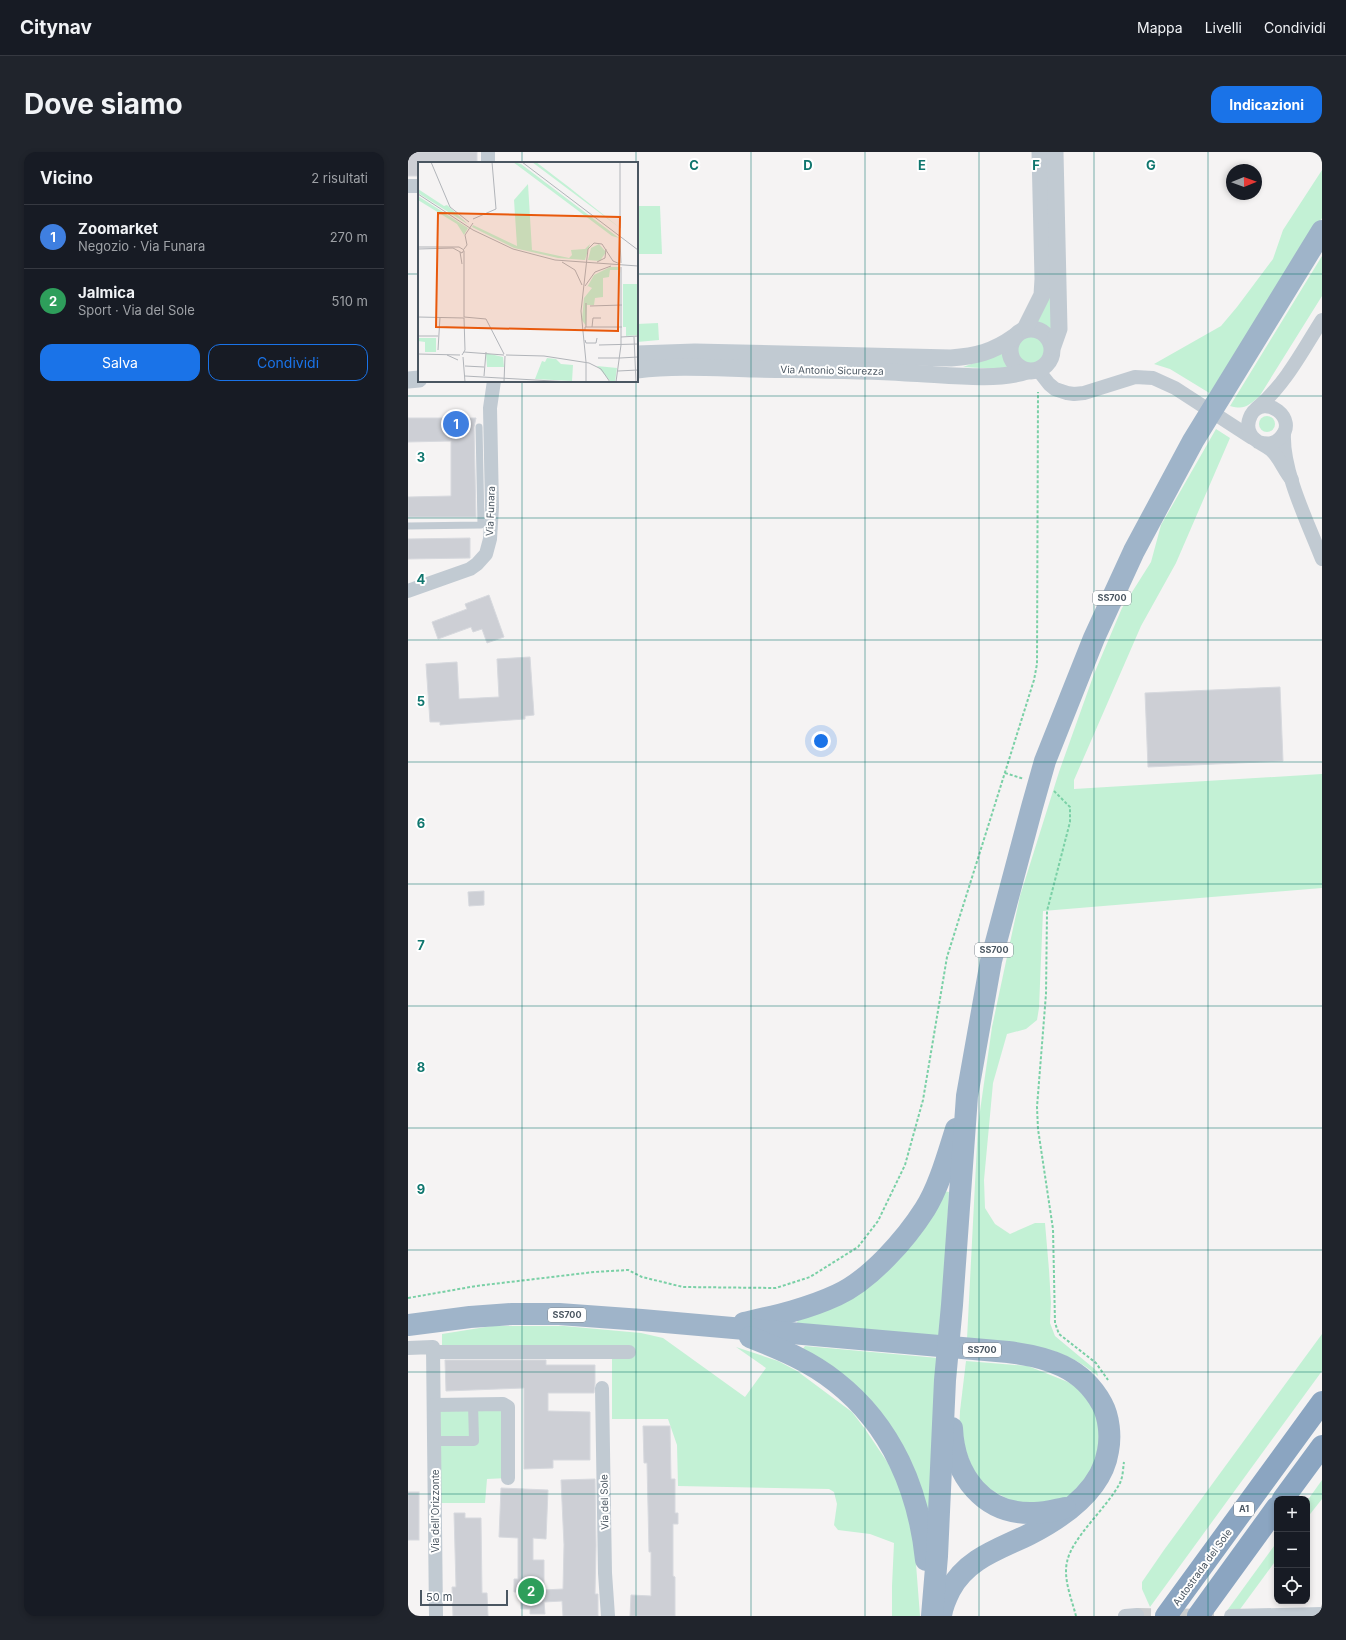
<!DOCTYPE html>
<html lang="it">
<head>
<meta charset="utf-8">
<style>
	:root { --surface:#171b24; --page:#20242c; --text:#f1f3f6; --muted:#9ea1a6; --line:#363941; --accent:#1a73e8 }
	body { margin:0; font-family:Inter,sans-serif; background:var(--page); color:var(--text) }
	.controls { position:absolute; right:12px; bottom:12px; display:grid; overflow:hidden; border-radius:8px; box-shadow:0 2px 6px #0003 }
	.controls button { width:36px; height:36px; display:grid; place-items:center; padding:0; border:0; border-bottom:1px solid var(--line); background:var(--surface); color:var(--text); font:20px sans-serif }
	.compass { position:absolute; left:818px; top:12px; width:36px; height:36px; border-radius:50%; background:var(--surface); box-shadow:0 2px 6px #0003; rotate:89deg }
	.scale { position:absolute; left:12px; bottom:10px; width:88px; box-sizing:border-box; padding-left:4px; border:2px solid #4a5661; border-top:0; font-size:11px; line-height:14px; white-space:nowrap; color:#4a5661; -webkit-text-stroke:3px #fff; paint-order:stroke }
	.you { position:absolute; left:413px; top:589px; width:14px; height:14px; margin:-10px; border:3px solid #fff; border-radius:50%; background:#1a73e8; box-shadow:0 0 0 6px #1a73e833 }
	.badge { display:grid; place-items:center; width:26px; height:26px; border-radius:50%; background:var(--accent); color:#fff; font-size:13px; font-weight:700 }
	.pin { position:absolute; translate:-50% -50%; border:2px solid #fff; box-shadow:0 1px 4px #0006 }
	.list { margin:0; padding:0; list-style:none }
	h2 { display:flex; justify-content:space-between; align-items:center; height:52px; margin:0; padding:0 16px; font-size:17px }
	h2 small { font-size:13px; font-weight:400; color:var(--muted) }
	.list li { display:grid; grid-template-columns:26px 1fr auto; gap:12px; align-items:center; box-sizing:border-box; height:64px; padding:0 16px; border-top:1px solid var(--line) }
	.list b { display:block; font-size:15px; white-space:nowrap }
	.list p { margin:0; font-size:13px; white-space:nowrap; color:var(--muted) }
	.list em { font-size:13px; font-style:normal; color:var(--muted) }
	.actions { display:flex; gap:8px; padding:12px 16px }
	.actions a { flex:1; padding:9px 0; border:1px solid var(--accent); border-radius:12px; text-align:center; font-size:14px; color:var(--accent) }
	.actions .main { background:var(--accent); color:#fff }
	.icon { flex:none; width:22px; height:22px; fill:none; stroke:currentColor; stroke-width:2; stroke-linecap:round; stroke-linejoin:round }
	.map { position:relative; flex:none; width:914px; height:1464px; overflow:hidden; border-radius:12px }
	header { display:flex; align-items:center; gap:24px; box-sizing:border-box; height:56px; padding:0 20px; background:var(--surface); border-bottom:1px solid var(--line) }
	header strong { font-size:19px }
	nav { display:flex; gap:22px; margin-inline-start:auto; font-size:14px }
	.intro { display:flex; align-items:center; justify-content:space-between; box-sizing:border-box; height:96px; padding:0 24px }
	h1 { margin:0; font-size:28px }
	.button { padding:10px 18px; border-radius:12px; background:var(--accent); color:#fff; font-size:14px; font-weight:700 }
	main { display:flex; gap:24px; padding:0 24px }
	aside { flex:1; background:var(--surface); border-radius:12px; box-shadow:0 2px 6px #0003 }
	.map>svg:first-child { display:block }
</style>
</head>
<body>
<header>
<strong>Citynav</strong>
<nav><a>Mappa</a><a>Livelli</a><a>Condividi</a></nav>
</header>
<div class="intro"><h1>Dove siamo</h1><a class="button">Indicazioni</a></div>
<main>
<aside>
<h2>Vicino<small>2 risultati</small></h2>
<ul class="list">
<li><span class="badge" style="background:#3f7fe0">1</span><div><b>Zoomarket</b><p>Negozio · Via Funara</p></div><em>270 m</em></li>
<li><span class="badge" style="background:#2e9e5b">2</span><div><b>Jalmica</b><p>Sport · Via del Sole</p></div><em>510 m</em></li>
</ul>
<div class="actions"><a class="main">Salva</a><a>Condividi</a></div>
</aside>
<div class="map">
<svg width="914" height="1464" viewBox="0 0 914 1464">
	<rect width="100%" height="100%" fill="#f5f3f3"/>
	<g fill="#c3f1d5">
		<polygon points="914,18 914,66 803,242 762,217 746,212 813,174 829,155 865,107 875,78"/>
		<polygon points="229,54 252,54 254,102 229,102"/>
		<path d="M914,104v40l-63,101c-12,9 -14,13 -29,9z"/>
		<polygon points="643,136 643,177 633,171 629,170"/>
		<polygon points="250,171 251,188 229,190 229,172"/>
		<circle cx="623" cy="198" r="14"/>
		<path d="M597,200c0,8 3,14 9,18l-51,-3z"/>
		<circle cx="859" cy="272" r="8"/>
		<path d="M808,277l14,9 -54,125 -35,63 -67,154v9l248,-15v114l-279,23 -4,97 -2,12 -11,9 -19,5 -14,49 -9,97 1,28 10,16 15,10 25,-11h10l4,47 2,33 -1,20 5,13 42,35 1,5c-40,-34 -81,-32 -131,-37l11,-214 14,-98 28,-131 39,-124 35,-98 28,-66 29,-46 10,-37z"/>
		<polygon points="536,1039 541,1040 533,1185 389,1171 390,1167 401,1163"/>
		<polygon points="84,1174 156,1174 233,1181 255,1186 337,1245 358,1216 328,1195 370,1209 389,1219 444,1260 457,1277 486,1320 498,1356 506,1386 512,1464 484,1464 484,1434 486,1391 462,1382 430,1378 426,1373 429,1352 426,1340 421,1337 270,1334 269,1293 260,1267 204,1267 204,1205 34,1205 34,1182"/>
		<polygon points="914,1182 914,1219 742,1455 734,1437 734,1430 756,1398"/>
		<polygon points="397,1194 530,1206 521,1368 515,1344 394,1198"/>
		<polygon points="558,1209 620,1214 660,1230 669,1236 684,1253 693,1273 688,1317 658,1349 615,1355 570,1331 551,1281 552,1259"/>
		<polygon points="95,1252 100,1326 79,1327 77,1351 27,1351 26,1253"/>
		<polygon points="914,1328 914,1347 899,1366 899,1349"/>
		<polygon points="869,1390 869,1407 830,1460 818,1460"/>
	</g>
	<g fill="#cdcfd5" stroke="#d7d9de">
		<polygon points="0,0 69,0 69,11 11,11 11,24 0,24"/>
		<polygon points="0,266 68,266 66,275 68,365 0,365 0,345 43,344 43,289 0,290"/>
		<polygon points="62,386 62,406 0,407 0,387"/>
		<polygon points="81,443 96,485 79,491 74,477 65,480 63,475 30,487 24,470 59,457 57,452"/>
		<polygon points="122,505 126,563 117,564 117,567 32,573 32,570 22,570 18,512 49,510 51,547 91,545 89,507"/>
		<polygon points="872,535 875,609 740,615 737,541"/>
		<polygon points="76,739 76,753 61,754 60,740"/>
		<polygon points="37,1208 138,1208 138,1213 187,1213 187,1231 186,1241 140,1241 140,1259 182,1260 182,1308 145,1308 145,1316 116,1317 116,1236 38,1239"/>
		<polygon points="235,1274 262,1274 263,1327 267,1327 267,1361 270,1361 270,1372 265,1372 265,1424 267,1425 267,1464 222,1464 223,1443 243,1444 243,1400 241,1400 239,1311 236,1311"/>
		<polygon points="187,1327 188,1393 187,1442 190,1442 190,1464 155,1464 154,1449 136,1450 137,1462 122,1462 122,1457 113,1457 112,1440 106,1440 106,1427 110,1427 110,1386 91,1385 93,1336 140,1338 138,1387 125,1386 125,1408 136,1408 136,1438 155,1437 156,1393 153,1328"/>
		<rect x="0" y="1340" width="11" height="48"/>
		<polygon points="46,1361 57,1361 57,1366 73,1366 74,1441 79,1441 80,1464 45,1464 44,1435 48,1435"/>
	</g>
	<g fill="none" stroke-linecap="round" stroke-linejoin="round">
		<polyline stroke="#caccce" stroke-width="14" stroke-dasharray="14 7" stroke-linecap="butt" points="729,1463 812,1464"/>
		<g stroke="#7ad0a6" stroke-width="2" stroke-dasharray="3 2" stroke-linecap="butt">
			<polyline points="597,621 616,627"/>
			<polyline points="646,639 662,655 662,670 639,759 638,842 629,955 630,977 645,1077 647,1171 651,1182 688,1211 700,1228"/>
			<polyline points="0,1146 68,1134 186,1120 220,1118 234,1125 275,1135 368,1136 402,1125 450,1095 470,1069 497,1013 515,948 539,805 626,528 629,512 630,240"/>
			<path d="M668,1464c-4,-16 -13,-37 -9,-54 5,-25 40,-54 53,-79 3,-6 3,-15 4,-21"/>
		</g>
		<polyline stroke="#c1cad2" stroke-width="7" points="0,374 73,373 71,275"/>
		<polyline stroke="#c1cad2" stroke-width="10" points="26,1289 66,1289 65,1252"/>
		<g stroke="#c1cad2" stroke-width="14">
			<polyline points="80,0 80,11"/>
			<polyline points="0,34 11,34"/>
			<polyline points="630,218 641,232 647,237 659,241 666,242 676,241 727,225 745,226 767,236 844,286"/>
			<path d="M849,256c28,-23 46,-58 65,-88"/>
			<path d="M876,281c-2,38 24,90 38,126"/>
			<path d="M850,290c8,2 16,3 22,-4 20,-19 -16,-46 -29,-23 -3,6 -4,12 -1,18 4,9 14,11 21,17 9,8 13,21 21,30"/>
			<polyline points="0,439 62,417 69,412 78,402 82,387 84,355 82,256 86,229"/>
			<polyline points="0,1196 25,1195 28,1464"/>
			<polyline points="25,1200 221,1200"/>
			<polyline points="194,1236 197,1421 200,1464"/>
			<polyline points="26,1253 95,1252 100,1255 100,1326"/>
			<polyline points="717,1464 729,1463"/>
			<polyline points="823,1464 914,1462"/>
		</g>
		<g stroke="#c1cad2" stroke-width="17">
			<circle cx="623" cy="198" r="21"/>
			<polyline points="617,177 634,143 635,127 632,0"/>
			<polyline points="645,194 651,177 647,0"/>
			<path d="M229,202l58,-2 256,6c25,-2 42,-6 63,-21"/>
			<path d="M229,218c39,-5 79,-2 118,-1 51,1 101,1 151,4 35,1 89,9 121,-2"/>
			<polyline points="0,228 11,227"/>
		</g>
		<g stroke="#9fb4c9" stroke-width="22">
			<path d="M336,1171c31,-7 63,-14 93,-28 33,-15 69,-56 88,-86 14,-22 23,-55 31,-80"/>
			<path d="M0,1173l62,-8 42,-3h47l83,6 366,32c40,5 74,15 94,52 7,13 9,32 6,47 -6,39 -45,66 -78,83 -30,15 -63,24 -80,56 -4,8 -8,17 -9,26"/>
			<path d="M342,1185c30,12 60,24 86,45 56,44 83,109 90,178"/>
			<path d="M544,1276c2,48 32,87 82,85 11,0 21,-3 31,-5"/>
			<polyline points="524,1464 529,1404 537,1228 544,1153 559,944 583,809 624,655 637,609 686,486 726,399 785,289 914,79"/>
		</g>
		<g stroke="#8ba5c1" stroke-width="22">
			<polyline points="875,1347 914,1294"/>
			<polyline points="758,1464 914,1250"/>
			<polyline points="790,1464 869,1355"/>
		</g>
	</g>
	<path fill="none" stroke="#0f766e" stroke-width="1" stroke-opacity="0.55" d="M114,0v11M228,0v11M343,0v1464M457,0v1464M571,0v1464M686,0v1464M800,0v1464M0,122h11M229,122h685M114,229v1235M228,229v1235M0,244h914M0,366h914M0,488h914M0,610h914M0,732h914M0,854h914M0,976h914M0,1098h914M0,1220h914M0,1342h914"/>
	<g text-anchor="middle" stroke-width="4" stroke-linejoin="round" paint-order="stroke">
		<g fill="#fff" stroke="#808990" stroke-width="1">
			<rect x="685" y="439" width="38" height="14" rx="3"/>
			<rect x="567" y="791" width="38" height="14" rx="3"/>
			<rect x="140" y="1156" width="38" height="14" rx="3"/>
			<rect x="555" y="1191" width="38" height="14" rx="3"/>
			<rect x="826" y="1350" width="20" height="14" rx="3"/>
		</g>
		<g font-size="9" font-weight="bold" fill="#4a5661">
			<text x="704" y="449">SS700</text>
			<text x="586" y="801">SS700</text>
			<text x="159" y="1166">SS700</text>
			<text x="574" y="1201">SS700</text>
			<text x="836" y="1360">A1</text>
		</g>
		<g font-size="10" fill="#4a5661" stroke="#fff">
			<text transform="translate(424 218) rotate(1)" y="4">Via Antonio Sicurezza</text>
			<text transform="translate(82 359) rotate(-88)" y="4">Via Funara</text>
			<text transform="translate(196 1350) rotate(-91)" y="4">Via del Sole</text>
			<text transform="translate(27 1359) rotate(-90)" y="4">Via dell'Orizzonte</text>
			<text transform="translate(794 1415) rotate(-54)" y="4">Autostrada del Sole</text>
		</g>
	</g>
	<g transform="translate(10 10)">
		<rect width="220" height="220" fill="#f5f3f3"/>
		<path d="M95,0l8,2 98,74 -7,-2zM114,0h4l34,26 50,40zM110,22l4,66 37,8 3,-3 -1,-5 14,-1 5,-5 -5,16 -27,-2 -44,-10 -42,-21 1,-2 44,21 -3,-46zM0,27l26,17 3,-1 22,20 -51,-32zM0,34l50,32 -4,7 -7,-11 -39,-24zM181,82l7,8 -6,9 -12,-1 3,-12zM192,105h10v3h-10l-1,7 -6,1v19l-8,1 -1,7h-7l-1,21 -4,-6 2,-22 8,-10 -4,-2 -2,3 8,-14zM205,122h15v51l-12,1v-9h-3zM0,176h18v14h-11v-10l-7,-1zM68,191l17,4 1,10h-17zM129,196l9,1 5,5 12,1 -1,16 -37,-2 7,-18 3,1zM179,204l20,2 -2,14h-4z" fill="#c3f1d5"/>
		<path fill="none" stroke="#b1b4b9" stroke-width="1" d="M13,0l19,45 19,15M104,0l116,88M202,0v66M0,32l55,36 40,19 42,11 83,6M55,57l23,-10 -4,-47M202,78l1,23M0,85h41l5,3 -2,3 -9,-5 -35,1M46,87l3,-4 -2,-10 8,-12M42,90l2,12M144,100l13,8 7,15M179,100l8,-4 1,-9M167,124l10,-14 16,-6M172,144l32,-1M0,155l46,1M46,155v-66M46,155l22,2 18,35M168,165v-24M174,165l1,-9h8M167,169v-4h37M0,174h20M203,175l17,-1M216,175l2,45M167,178l1,3h10l1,-5M181,183l39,-1M20,188l2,-33M46,190l40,3M0,192l42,1M29,193l11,5M44,193l3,-5 -1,-32M88,193l38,1 45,7 12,6 9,13M45,195l2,25M180,196h22M202,196l18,-1M168,200v20M168,200l-5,-51 7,-62 6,-6 8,1 11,17 7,3M47,204l19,1M200,209l20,-1M47,214l105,6M66,214l2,-24M86,220l1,-26M198,220l5,-37v-78"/>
		<path fill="#e8590c" fill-opacity="0.15" stroke="#e8590c" stroke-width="2" d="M20,51l182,4 -2,114 -182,-4z"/>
		<rect width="220" height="220" fill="none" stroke="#4a5661" stroke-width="2"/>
	</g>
	<g font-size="13" text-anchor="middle" font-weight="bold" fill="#0f766e" stroke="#fff" stroke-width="4" stroke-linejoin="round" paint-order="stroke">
		<text x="286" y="18">C</text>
		<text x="400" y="18">D</text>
		<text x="514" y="18">E</text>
		<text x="628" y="18">F</text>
		<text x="743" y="18">G</text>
		<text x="13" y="310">3</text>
		<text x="13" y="432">4</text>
		<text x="13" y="554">5</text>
		<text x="13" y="676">6</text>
		<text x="13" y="798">7</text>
		<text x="13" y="920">8</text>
		<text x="13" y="1042">9</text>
	</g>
</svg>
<div class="controls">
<button>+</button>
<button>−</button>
<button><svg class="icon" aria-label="locate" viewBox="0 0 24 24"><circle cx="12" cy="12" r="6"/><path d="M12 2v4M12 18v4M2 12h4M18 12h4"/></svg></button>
</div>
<svg class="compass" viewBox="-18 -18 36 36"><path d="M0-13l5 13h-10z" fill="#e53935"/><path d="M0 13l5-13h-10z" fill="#9ea1a6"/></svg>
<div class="scale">50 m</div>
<div class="you"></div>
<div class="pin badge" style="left:48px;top:272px;background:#3f7fe0">1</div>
<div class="pin badge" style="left:123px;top:1439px;background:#2e9e5b">2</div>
</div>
</main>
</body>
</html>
